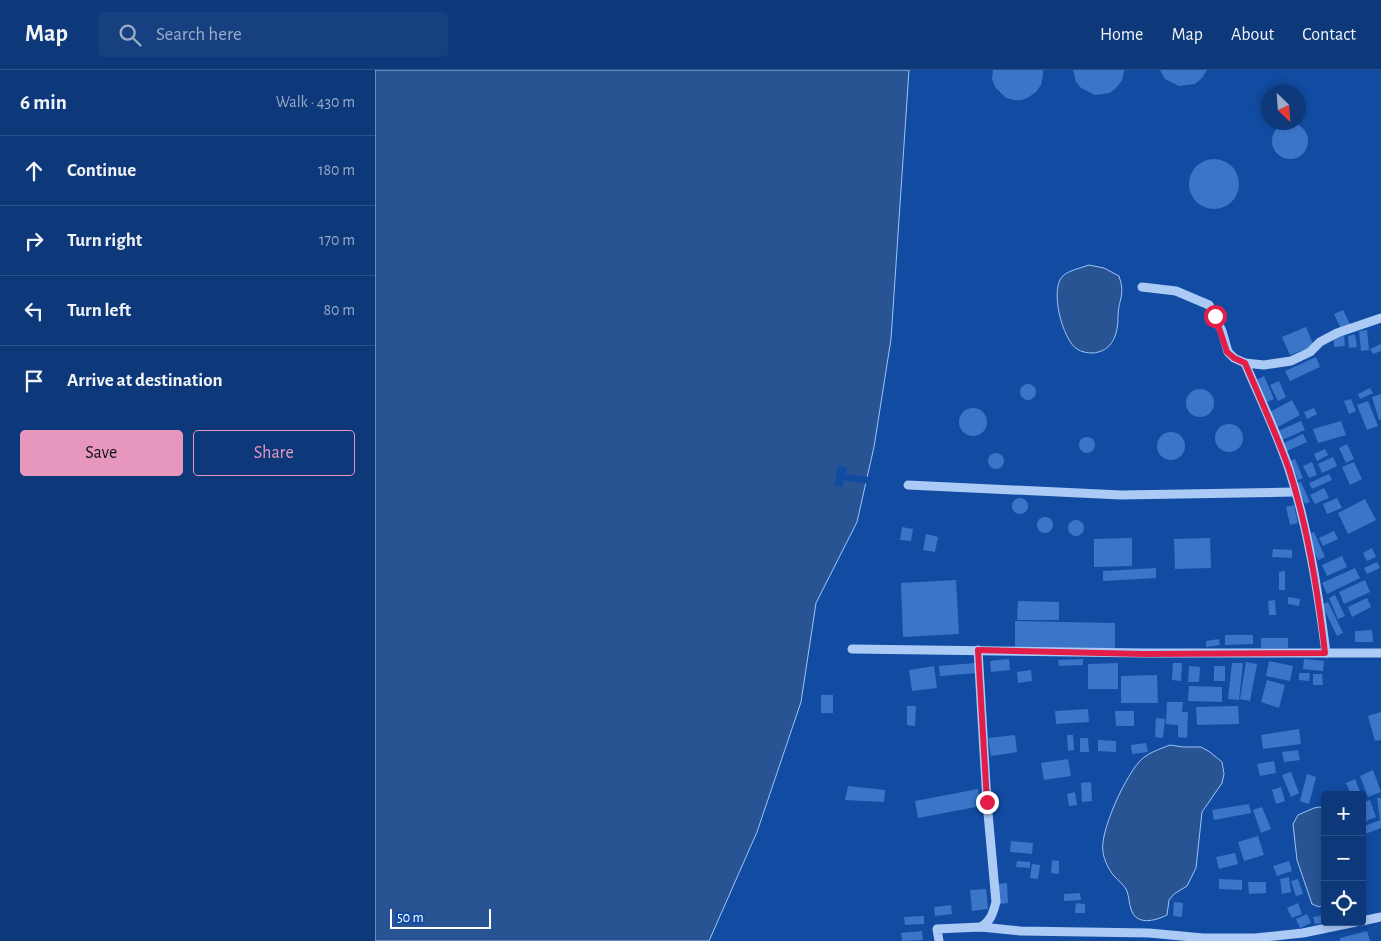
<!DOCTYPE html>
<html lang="en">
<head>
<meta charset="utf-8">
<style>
	:root { --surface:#0d397a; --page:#16407f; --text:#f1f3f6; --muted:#9aacc7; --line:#2d538b; --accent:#e797bd }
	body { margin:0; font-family:"Alegreya Sans",sans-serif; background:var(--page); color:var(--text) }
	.controls { position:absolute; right:15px; bottom:15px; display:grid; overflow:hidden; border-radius:5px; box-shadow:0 2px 8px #0003 }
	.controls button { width:45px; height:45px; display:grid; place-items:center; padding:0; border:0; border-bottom:1px solid var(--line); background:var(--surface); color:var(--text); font:25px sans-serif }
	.compass { position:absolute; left:886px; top:15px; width:45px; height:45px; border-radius:50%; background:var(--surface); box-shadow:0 2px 8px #0003; rotate:155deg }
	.scale { position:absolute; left:15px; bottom:12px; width:101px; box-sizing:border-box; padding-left:5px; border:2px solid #fff; border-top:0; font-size:14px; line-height:18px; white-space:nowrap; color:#fff; -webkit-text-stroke:4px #114ca2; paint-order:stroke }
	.stop { position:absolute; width:15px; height:15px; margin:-11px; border:4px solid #e11d48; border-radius:50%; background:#fff }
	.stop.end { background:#e11d48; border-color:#fff; box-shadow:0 1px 5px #0008 }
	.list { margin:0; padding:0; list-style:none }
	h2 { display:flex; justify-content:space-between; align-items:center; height:65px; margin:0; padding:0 20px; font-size:21px }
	h2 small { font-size:16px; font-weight:400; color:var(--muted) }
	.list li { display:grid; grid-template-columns:32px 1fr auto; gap:15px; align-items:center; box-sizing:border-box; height:70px; padding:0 20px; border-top:1px solid var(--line) }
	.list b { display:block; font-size:19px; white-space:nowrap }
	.list em { font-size:16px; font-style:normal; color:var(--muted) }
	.actions { display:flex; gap:10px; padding:15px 20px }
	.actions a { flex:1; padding:11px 0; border:1px solid var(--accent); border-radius:5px; text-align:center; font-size:18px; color:var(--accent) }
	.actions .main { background:var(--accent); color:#111 }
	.icon { flex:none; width:28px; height:28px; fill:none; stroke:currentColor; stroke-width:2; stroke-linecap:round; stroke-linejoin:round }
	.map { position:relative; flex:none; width:1006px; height:871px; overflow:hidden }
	header { display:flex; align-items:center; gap:30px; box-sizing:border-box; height:70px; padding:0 25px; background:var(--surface); border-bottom:1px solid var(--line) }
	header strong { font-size:24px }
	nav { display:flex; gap:28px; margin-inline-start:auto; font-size:18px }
	.search { width:350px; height:45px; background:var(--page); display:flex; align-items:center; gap:12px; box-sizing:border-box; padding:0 18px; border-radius:5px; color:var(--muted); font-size:19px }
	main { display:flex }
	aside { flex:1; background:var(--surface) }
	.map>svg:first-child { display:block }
</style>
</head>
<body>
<header>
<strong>Map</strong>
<div class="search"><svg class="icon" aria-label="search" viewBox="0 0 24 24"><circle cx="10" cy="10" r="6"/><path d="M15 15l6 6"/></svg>Search here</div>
<nav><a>Home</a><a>Map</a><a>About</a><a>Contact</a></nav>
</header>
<main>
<aside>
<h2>6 min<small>Walk · 430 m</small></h2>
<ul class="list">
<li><svg class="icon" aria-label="ahead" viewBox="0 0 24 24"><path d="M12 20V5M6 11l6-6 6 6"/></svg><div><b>Continue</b></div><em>180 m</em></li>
<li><svg class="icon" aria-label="right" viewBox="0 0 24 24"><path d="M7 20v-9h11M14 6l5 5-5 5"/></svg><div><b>Turn right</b></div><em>170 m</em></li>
<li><svg class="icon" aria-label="left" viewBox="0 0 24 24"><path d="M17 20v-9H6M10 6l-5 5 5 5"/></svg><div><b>Turn left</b></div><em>80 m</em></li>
<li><svg class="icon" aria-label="arrive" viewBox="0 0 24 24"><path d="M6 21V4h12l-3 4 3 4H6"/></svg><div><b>Arrive at destination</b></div></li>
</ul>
<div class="actions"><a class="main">Save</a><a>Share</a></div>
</aside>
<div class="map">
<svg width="1006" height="871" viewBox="0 0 1006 871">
	<rect width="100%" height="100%" fill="#114ca2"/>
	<g fill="#295494" stroke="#9dc4f8">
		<polygon points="0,0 534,0 516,269 499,377 491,412 482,452 441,533 426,632 382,762 334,871 0,871"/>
		<path d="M714,195l15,3 15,8c7,20 -1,23 -1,41 0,18 -6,35 -26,36 -4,0 -11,-1 -15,-4 -14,-8 -29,-62 -13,-74 6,-5 17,-7 25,-10z"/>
		<path d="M795,675l13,2h18l9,5 12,10 2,12 -2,9 -20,29 -6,56 -9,18 -13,8 -5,6 -2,15c-12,6 -31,11 -36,-6 -2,-6 -2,-12 -4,-18 -3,-6 -8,-10 -13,-15 -5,-6 -10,-16 -11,-24 -4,-20 24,-80 39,-93 8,-7 18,-10 28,-14z"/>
		<polygon points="945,737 950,740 950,825 947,830 947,835 944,837 937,834 922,790 918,754 923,745 939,738"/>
	</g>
	<polygon fill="#114ca2" points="463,395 472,398 471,404 495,407 493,414 469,410 468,417 459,416"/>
	<g fill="#3a75c8">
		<polygon points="618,0 668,0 668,6 666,15 661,22 654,27 647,30 639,30 631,28 620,17 617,9"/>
		<polygon points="698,0 749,0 749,1 747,10 742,17 735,23 720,25 706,18 701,12"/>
		<polygon points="785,0 832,0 827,8 820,14 804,16 790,9"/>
		<circle cx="915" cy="71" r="18"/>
		<circle cx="839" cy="114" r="25"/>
		<polygon points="968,240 975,254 966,259 959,244"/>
		<polygon points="931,257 939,276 915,285 907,267"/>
		<polygon points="992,260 994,280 986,281 984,261"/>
		<polygon points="980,264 982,277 974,278 973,266"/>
		<polygon points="969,266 970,276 959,277 959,267"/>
		<polygon points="1006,274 1006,281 998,284 995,279"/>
		<polygon points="941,287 945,297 915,311 910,301"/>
		<polygon points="889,306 899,329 892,332 882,310"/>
		<polygon points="904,311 911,327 903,331 895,315"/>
		<circle cx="653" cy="322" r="8"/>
		<polygon points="995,318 998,323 985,329 983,324"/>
		<circle cx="825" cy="333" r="14"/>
		<polygon points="1006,324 1006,350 1004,350 997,327"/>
		<polygon points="976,329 981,341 974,344 969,331"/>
		<polygon points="917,330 925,345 903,357 895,342"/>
		<polygon points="993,331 1003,356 992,360 982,335"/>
		<circle cx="598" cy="352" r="14"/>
		<polygon points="939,338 942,344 932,349 929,342"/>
		<polygon points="926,351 930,360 907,370 903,361"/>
		<polygon points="966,351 971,365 943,373 938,359"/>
		<circle cx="854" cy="368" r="14"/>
		<circle cx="796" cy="376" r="14"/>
		<polygon points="928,364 932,372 912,381 909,373"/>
		<circle cx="712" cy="375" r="8"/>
		<polygon points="972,374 979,389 971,393 964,378"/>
		<polygon points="950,379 953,385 942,391 939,384"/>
		<circle cx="621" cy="391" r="8"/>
		<polygon points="958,387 962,396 947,403 943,394"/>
		<polygon points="920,389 928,408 923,410 915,391"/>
		<polygon points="937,392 942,405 934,408 928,396"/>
		<polygon points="979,392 987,409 975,415 967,397"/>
		<polygon points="954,404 957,410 937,419 934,413"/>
		<polygon points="926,412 935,432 930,434 921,414"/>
		<polygon points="949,418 954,428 940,434 935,425"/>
		<circle cx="645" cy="436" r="8"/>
		<polygon points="962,428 967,438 952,444 948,434"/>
		<polygon points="990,429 1001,450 973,464 963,443"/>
		<polygon points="919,435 923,453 915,455 911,437"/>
		<circle cx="670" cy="455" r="8"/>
		<circle cx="701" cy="458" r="8"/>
		<polygon points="527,457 538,459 536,471 525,470"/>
		<polygon points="959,461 963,469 948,476 944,468"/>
		<polygon points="939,462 950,487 943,490 932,465"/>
		<polygon points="551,464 563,467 560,482 548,480"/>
		<polygon points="757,468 757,496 719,497 719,469"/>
		<polygon points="835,468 836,498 800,499 799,469"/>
		<polygon points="997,478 1001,487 992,491 988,483"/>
		<polygon points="898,479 917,480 917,488 897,487"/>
		<polygon points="967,486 972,497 952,506 947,495"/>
		<polygon points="1002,492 1005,498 992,504 989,498"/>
		<polygon points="781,498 781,508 728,511 728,501"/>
		<polygon points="980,498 985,508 952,524 947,513"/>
		<polygon points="910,501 910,520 904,520 904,502"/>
		<polygon points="581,510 584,564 528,567 526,513"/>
		<polygon points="990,510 995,522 969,534 964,522"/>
		<polygon points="960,525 970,546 963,549 954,528"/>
		<polygon points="913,527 925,529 924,536 913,534"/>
		<polygon points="992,528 996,537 977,547 973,537"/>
		<polygon points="900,530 901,545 894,545 893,531"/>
		<polygon points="643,531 684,532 684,550 642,550"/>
		<polygon points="953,532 968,563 962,566 947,535"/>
		<polygon points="640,551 740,553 740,580 640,578"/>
		<polygon points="997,560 998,572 980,572 980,561"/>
		<polygon points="850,565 878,565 878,574 850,575"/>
		<rect x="886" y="568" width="27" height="10"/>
		<polygon points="844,569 845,575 831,577 831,571"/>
		<polygon points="634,589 635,600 616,602 615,591"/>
		<polygon points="708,589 708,595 684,596 683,590"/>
		<polygon points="929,589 949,591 948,601 928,599"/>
		<polygon points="894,591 918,596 915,611 891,606"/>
		<polygon points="871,592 882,594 875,631 865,629"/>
		<polygon points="600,593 601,603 565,606 564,596"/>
		<polygon points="743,593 743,619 713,619 713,594"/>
		<polygon points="798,593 807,593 806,611 797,610"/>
		<polygon points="857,593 868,593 864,630 853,629"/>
		<polygon points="559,596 562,618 537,621 534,600"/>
		<polygon points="814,596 825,597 824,612 813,612"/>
		<rect x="839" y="596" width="11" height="15"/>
		<polygon points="656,600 657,611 643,613 642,602"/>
		<polygon points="924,603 935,603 934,611 924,610"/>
		<polygon points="938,604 947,604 948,615 938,615"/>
		<polygon points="782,605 783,633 746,633 746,606"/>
		<polygon points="892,610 910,615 904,638 886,632"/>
		<polygon points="814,616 847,617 847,632 813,631"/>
		<rect x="446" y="625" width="12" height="18"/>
		<polygon points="792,632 808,632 807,642 813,642 812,668 803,667 803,655 791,654"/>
		<polygon points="532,636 541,636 540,656 532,655"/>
		<polygon points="863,636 864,654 822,655 821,637"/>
		<polygon points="713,639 714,652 681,654 680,641"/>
		<polygon points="740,641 759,641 759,656 741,656"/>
		<polygon points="1006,642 1006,670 1000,671 993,646"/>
		<polygon points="781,648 790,649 788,668 780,667"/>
		<polygon points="924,659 926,674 888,679 886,665"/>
		<polygon points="640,665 642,682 616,686 613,668"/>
		<polygon points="692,665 698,665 699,680 693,681"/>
		<polygon points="705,668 713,668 714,682 705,682"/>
		<polygon points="723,670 741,671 741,682 723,681"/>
		<polygon points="771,673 773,682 757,684 756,675"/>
		<polygon points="923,680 925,690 909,692 907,682"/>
		<polygon points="693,689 696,706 669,710 666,693"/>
		<polygon points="899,691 901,703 885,706 882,694"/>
		<polygon points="998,700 1006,722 993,727 985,706"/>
		<polygon points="916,702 924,723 916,727 907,705"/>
		<polygon points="932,704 941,707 934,734 925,731"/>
		<polygon points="980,709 986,724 976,725 971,713"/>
		<polygon points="716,712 717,731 707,732 706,713"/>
		<polygon points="473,716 510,720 509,732 470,730"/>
		<polygon points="906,717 910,731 901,734 897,720"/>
		<polygon points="603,719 606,736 543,748 540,731"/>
		<polygon points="700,722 702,735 694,736 692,724"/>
		<polygon points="1002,728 1006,728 1006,758 990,764 987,757 1005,750"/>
		<polygon points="995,730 1001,747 989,752 987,733"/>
		<polygon points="874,734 876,743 839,750 837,740"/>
		<polygon points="887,737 896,759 886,763 878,740"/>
		<polygon points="883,766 889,785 869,791 863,772"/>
		<polygon points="636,771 658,773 657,784 635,782"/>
		<polygon points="860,783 863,794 844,799 841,787"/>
		<polygon points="677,790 684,791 684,804 676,803"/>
		<polygon points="642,791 655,792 655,798 641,797"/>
		<polygon points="914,791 917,801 902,806 898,796"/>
		<polygon points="657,794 665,795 663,809 655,808"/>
		<polygon points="914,807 916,822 907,824 905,809"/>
		<polygon points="844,809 867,810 867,820 844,819"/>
		<polygon points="923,809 928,824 921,826 916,811"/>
		<polygon points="873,812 891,812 891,823 874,824"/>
		<polygon points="632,813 633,833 624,834 623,814"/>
		<polygon points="611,819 613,839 597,841 595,820"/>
		<polygon points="705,823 706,830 689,831 689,824"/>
		<polygon points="799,832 808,833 807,847 798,846"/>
		<polygon points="701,833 710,834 710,843 700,843"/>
		<polygon points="923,833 927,844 917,848 912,838"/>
		<polygon points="576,835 577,844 560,846 559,837"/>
		<polygon points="932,844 936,853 925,858 921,849"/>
		<polygon points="948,845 949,853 940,854 938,847"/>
		<polygon points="549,846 549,854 530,855 529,847"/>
		<polygon points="547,861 548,870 527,871 526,863"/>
		<polygon points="992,861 995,871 965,871 965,868"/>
	</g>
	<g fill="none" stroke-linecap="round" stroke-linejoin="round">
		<g stroke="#abcaf5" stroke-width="9">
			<polyline points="767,217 801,221 834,235 847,261 853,282 859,288 870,293 889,295 916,291 935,282 945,272 962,263 1006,248"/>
			<path d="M870,293c15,35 32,70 44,106 19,59 29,122 37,184"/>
			<polyline points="533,415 746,425 920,422"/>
			<polyline points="477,579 769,583 1006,583"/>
			<path d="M603,580l9,152 9,100c-3,11 -5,19 -15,25"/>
			<polyline points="987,851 1006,847"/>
			<polyline points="564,871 562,859 606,857 645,861 774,863 828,868 880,868 928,863 981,852"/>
		</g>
	</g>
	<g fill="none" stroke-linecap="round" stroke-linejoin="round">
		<path stroke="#e11d48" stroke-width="6" d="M612,732l-9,-152 166,4 181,-1c-7,-62 -17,-125 -36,-184 -13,-36 -29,-71 -44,-106l-11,-5 -7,-6 -12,-36"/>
	</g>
</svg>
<div class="controls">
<button>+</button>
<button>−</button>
<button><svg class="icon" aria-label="locate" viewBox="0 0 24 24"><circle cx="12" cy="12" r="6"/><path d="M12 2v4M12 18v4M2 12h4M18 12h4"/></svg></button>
</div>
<svg class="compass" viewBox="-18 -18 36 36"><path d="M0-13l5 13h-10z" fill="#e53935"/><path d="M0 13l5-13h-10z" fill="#9aacc7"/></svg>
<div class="scale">50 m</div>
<div class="stop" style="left:840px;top:246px"></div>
<div class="stop end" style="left:612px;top:732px"></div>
</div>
</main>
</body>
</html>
